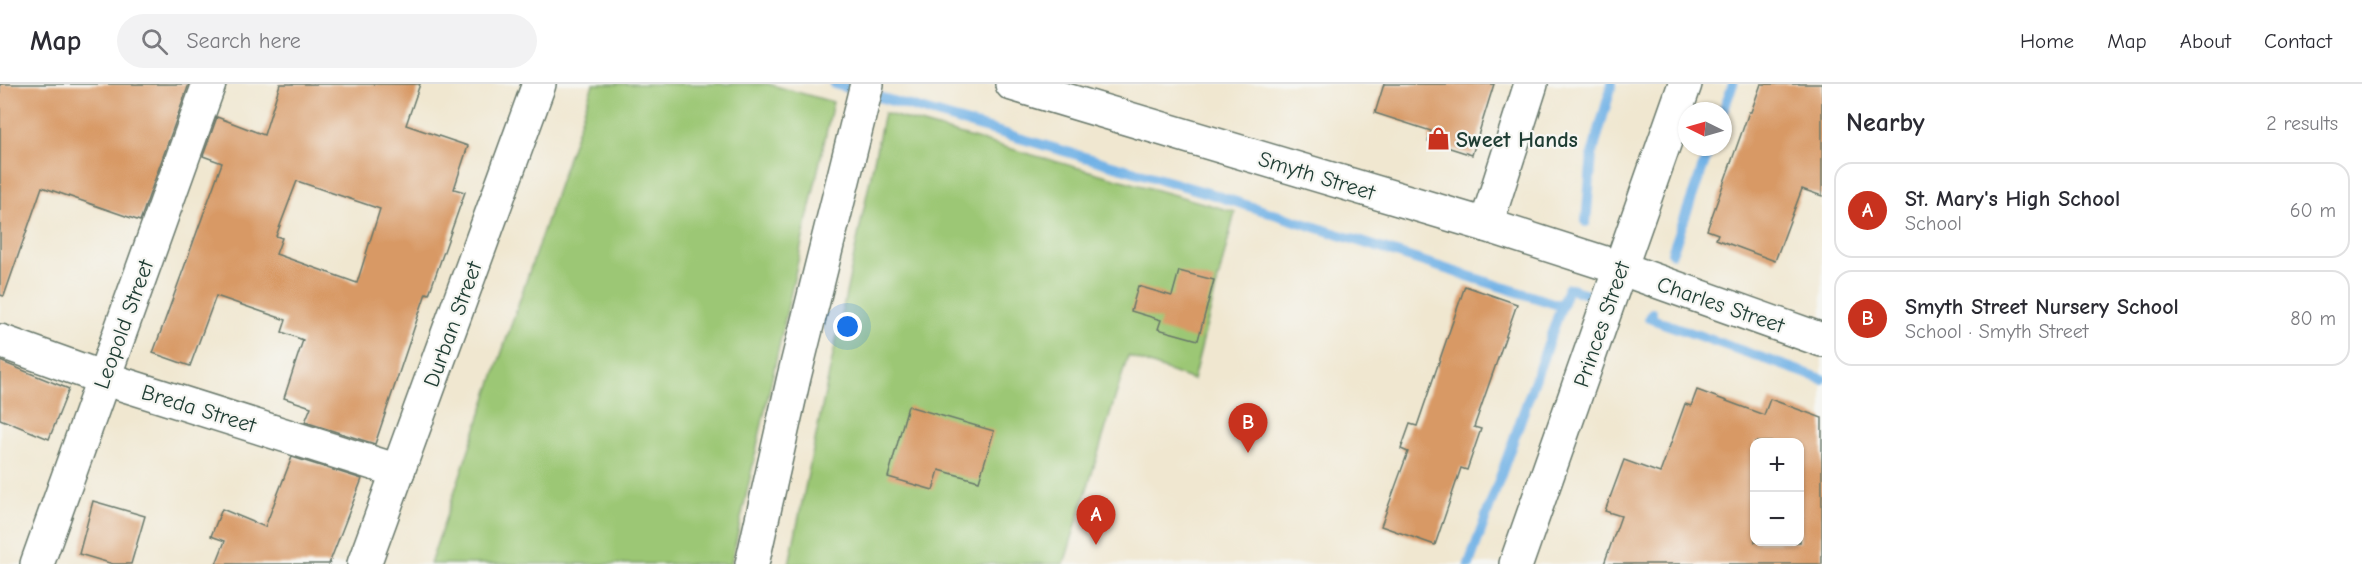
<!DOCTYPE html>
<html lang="en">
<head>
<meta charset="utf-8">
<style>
	:root { --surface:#fff; --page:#f2f2f3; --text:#2b2b33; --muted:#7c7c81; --line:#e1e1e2; --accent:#c8321e }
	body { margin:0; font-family:"Comic Neue",sans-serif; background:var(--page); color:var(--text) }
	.controls { position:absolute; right:18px; bottom:18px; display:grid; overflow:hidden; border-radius:12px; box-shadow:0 2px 4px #0004 }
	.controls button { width:54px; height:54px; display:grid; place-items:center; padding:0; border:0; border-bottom:2px solid var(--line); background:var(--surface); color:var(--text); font:30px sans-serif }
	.compass { position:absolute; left:1678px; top:18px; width:54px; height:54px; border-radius:50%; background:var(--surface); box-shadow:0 2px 4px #0004; rotate:275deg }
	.you { position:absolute; left:848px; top:243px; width:21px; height:21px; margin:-15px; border:4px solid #fff; border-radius:50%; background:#1a73e8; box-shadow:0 0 0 9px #1a73e833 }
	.badge { display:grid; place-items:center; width:39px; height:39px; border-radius:50%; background:var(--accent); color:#fff; font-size:20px; font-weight:700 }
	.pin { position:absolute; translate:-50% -50px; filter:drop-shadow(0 2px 3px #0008) }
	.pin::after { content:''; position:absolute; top:32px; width:21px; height:18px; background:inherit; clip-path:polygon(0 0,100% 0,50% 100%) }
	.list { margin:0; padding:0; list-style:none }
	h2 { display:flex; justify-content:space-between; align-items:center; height:78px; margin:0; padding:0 24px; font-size:26px }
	h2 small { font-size:20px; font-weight:400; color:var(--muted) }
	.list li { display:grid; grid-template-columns:39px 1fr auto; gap:18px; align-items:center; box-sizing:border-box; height:96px; margin:0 12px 12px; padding:0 12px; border:2px solid var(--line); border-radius:18px }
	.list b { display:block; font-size:22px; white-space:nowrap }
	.list p { margin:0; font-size:20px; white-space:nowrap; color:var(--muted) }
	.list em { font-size:20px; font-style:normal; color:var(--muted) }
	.icon { flex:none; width:33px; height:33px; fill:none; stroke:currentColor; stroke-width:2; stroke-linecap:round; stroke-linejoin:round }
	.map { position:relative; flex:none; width:1822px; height:480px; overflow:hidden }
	header { display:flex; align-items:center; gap:36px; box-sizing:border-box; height:84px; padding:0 30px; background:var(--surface); border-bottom:2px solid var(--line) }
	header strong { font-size:28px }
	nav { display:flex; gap:33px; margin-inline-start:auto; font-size:21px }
	.search { width:420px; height:54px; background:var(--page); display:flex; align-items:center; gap:15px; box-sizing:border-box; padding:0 21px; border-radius:33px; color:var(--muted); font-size:22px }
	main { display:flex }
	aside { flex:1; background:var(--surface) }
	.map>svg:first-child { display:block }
</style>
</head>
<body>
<header>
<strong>Map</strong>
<div class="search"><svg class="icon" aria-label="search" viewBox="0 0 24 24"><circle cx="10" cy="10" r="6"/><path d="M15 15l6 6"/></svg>Search here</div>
<nav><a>Home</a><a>Map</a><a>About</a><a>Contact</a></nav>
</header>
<main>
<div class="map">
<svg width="1822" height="480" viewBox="0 0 1822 480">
	<rect width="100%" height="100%" fill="#f6f6f2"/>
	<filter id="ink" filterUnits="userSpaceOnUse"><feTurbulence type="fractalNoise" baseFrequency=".0167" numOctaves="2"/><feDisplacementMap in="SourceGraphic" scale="12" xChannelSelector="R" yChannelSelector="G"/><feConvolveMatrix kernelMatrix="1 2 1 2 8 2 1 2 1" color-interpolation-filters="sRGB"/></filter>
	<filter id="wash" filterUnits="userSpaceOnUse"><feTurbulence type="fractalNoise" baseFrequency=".008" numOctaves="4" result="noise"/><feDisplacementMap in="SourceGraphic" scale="24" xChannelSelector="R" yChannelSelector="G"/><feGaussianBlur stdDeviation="1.35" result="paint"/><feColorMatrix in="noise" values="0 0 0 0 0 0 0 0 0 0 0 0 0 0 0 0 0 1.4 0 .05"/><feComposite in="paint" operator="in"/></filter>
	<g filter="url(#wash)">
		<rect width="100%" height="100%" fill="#f0e7d0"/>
		<g fill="#9cc774" stroke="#5e8254" stroke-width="1.5">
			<polygon points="593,0 768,0 833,18 731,480 430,480"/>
			<polygon points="884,29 1235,128 1193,296 1128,272 1064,480 789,480"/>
		</g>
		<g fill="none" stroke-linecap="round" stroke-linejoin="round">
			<g stroke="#72b2e6" stroke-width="10">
				<polyline points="834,0 1208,109 1562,222"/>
				<polyline points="1723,27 1733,0"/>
				<polyline points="1586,138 1592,71 1612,0"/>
				<polyline points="1672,169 1710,63"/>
				<polyline points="1652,229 1649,234 1822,295"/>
				<polyline points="1469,480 1568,204 1587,210"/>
			</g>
		</g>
		<g id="blocks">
			<g fill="#d89965" fill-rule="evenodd">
				<polygon points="0,0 189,0 140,137 42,103 4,212 0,211"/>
				<path d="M280,0h140l-14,41 62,21 -14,43 11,3 -36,102 -3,-1 -51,151 -70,-22 6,-15 -27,-9 19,-58 -21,-8 4,-12 -70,-24 -26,70 -37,-13 69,-190 -19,-7 14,-39 47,18zM297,97l83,28 -23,74 -81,-29 6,-16 -6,-2z"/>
				<polygon points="1384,0 1494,0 1472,71 1428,57 1431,47 1375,29"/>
				<polygon points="1761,0 1822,0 1822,112 1802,105 1775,177 1716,155 1718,150 1707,146 1749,28 1751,28"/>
				<polygon points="1179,187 1214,196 1198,256 1158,245 1161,236 1131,227 1138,202 1172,212"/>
				<polygon points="1465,202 1517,220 1474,343 1481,345 1467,386 1461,384 1435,461 1381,442 1408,368 1401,365 1410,340 1417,342"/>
				<polygon points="0,277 69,305 49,355 0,335"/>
				<path d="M1697,306l67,25 6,-16 52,19v146h-218l17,-48 -16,-5 19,-51 36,13 25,-69 6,2zM1755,358h45v100h-45z"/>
				<polygon points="908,322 994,347 979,397 939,386 933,406 888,393"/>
				<polygon points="292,373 362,395 329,480 216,480 225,457 211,452 222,425 265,443"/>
				<polygon points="93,417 145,432 131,480 113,480 79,470"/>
			</g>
		</g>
	</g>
	<g filter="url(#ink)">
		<use href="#blocks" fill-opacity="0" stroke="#68786b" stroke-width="1.5"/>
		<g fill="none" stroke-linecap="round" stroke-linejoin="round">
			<defs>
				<g id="minor">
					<polyline points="1486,141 1531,0"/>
					<polyline points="0,257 103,294 398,387"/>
					<polyline points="37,480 209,0"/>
					<polyline points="364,480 539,0"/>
					<polyline points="752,480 794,293 867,0"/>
					<polyline points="1516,480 1685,0"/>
				</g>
				<polyline id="major" points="1012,0 1486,141 1620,184 1822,256"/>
			</defs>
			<use href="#minor" stroke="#68786b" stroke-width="36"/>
			<use href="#major" stroke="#68786b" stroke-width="36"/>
			<use href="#minor" stroke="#fff" stroke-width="33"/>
			<use href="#major" stroke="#fff" stroke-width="33"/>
		</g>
	</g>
	<defs>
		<symbol id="shop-bare" viewBox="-9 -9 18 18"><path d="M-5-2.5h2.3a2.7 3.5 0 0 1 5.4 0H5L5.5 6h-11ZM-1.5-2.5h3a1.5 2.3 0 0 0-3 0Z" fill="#c8321e" stroke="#f6f6f2" stroke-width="2.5" paint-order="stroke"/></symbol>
	</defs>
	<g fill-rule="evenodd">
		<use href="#shop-bare" x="1422" y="38" width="33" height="33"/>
	</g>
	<g text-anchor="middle" stroke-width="4.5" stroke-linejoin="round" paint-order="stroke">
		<g font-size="22" font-weight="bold" fill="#1f3d34" stroke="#f6f6f2" text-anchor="start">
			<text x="1456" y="63">Sweet Hands</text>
		</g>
		<g font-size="22" fill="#1f3d34" stroke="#f6f6f2">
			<text transform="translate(1317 91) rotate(17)" y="8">Smyth Street</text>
			<text transform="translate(1721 220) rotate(19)" y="8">Charles Street</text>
			<text transform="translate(123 240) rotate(-70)" y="8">Leopold Street</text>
			<text transform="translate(452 240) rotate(-70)" y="8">Durban Street</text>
			<text transform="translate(1601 240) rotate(-71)" y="8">Princes Street</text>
			<text transform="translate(199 324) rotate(17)" y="8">Breda Street</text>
		</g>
	</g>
</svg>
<div class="controls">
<button>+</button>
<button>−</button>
</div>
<svg class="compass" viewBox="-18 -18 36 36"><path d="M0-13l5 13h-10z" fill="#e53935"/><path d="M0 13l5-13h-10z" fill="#7c7c81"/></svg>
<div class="you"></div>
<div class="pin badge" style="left:1096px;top:461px">A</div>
<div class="pin badge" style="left:1248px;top:369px">B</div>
</div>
<aside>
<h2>Nearby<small>2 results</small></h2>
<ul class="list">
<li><span class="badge">A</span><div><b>St. Mary's High School</b><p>School</p></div><em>60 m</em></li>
<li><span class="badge">B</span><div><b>Smyth Street Nursery School</b><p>School · Smyth Street</p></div><em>80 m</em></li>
</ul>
</aside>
</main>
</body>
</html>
